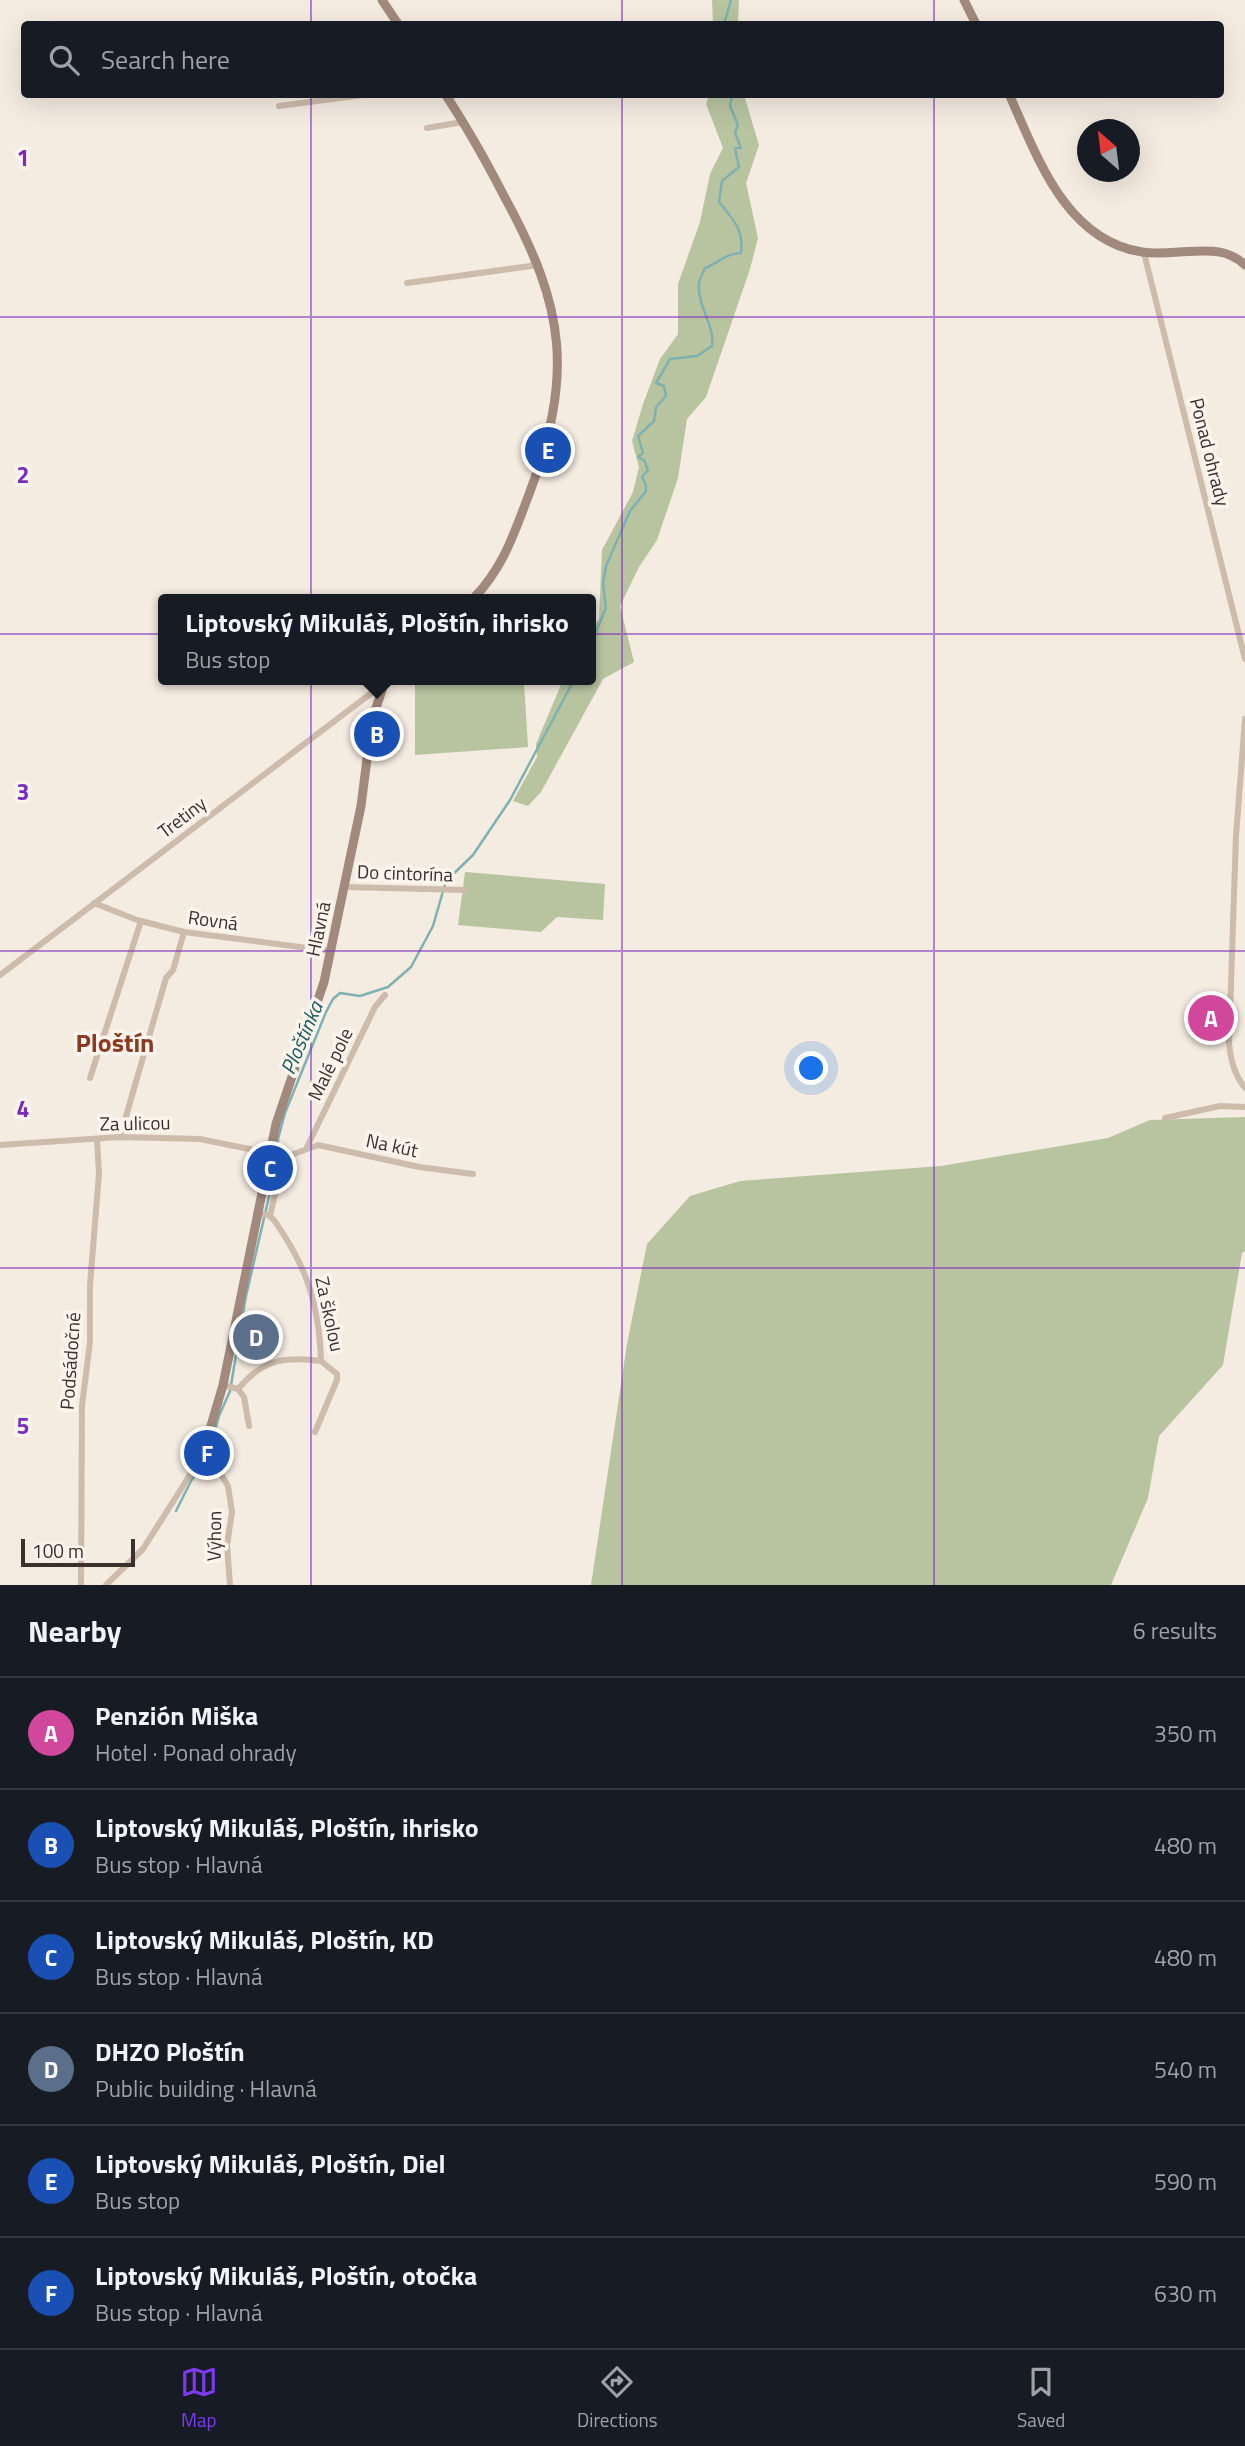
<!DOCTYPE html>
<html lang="en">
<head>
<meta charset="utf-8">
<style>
	:root { --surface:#171b24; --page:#20242c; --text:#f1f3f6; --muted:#9ea1a6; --line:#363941; --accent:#7c3aed }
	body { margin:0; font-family:"Titillium Web",sans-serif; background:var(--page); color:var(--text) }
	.compass { position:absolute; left:1077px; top:119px; width:63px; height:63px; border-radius:50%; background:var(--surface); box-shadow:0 7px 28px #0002; rotate:332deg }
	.scale { position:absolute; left:21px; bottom:18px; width:114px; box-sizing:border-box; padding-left:7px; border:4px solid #3b302b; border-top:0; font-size:19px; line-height:24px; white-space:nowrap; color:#3b302b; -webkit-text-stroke:5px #fbf5ee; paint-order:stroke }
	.you { position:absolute; left:812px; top:1069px; width:24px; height:24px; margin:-18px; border:5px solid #fff; border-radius:50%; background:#1a73e8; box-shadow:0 0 0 10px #1a73e833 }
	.badge { display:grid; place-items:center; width:46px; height:46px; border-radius:50%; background:var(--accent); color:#fff; font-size:23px; font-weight:700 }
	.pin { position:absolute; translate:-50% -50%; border:4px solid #fff; box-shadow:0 2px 7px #0006 }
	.popup { position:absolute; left:158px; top:594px; width:438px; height:91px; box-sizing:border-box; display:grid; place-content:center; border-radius:7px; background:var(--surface); filter:drop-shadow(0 2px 5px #0005); font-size:23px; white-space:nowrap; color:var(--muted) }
	.popup b { font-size:26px; color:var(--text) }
	.popup::after { content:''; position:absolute; left:50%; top:100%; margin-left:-14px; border:14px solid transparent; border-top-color:var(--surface) }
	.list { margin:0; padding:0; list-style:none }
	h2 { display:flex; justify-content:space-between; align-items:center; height:91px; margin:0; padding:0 28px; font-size:30px }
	h2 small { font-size:23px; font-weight:400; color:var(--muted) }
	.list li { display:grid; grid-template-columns:46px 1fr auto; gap:21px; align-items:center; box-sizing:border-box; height:112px; padding:0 28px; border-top:2px solid var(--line) }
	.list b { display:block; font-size:26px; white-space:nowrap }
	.list p { margin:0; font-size:23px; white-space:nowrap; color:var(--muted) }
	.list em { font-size:23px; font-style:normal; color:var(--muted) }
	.icon { flex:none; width:38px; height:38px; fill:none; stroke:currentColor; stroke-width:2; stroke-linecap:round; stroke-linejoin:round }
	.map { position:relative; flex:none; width:1245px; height:1585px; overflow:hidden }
	.search { position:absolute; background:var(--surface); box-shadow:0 7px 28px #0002; left:21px; right:21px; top:21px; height:77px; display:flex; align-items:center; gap:18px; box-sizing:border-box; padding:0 24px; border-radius:7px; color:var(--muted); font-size:26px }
	.sheet { height:763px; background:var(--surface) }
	nav { display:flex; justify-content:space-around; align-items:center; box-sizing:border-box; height:98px; border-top:2px solid var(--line); background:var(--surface); font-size:19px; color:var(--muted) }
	nav a { display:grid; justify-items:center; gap:4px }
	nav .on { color:var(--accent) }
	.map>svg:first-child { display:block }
</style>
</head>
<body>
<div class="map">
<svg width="1245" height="1585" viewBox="0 0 1245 1585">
	<rect width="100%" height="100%" fill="#f4ebe1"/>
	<g fill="#b8c4a0">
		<polygon points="712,0 739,0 738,24 713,24"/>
		<polygon points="709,95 744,95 759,145 746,183 758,238 750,269 706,397 687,419 678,478 657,540 639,567 620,606 634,662 603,679 541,792 528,806 513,801 537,757 536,744 563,680 590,680 591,630 599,619 602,550 633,492 639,467 632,441 643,404 660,359 678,334 678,284 700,222 710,174 723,148 706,104"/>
		<polygon points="524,682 528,747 415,755 415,684"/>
		<polygon points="465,872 605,884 603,920 557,917 541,932 458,925"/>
		<polygon points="1245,1117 1245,1251 1242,1253 1223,1365 1159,1436 1148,1498 1111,1585 591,1585 627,1344 647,1244 690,1196 740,1181 941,1166 1108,1138 1150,1120"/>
	</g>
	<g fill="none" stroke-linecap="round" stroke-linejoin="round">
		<g stroke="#7fb0b2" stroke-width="2.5">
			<polyline points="724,24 731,0"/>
			<path d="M590,646l16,-38 -3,-25 3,-17 24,-55 16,-20v-6l-4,-8 6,-7 -4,-10 -6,-3 5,-4 -5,-17 16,-15 2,-14 10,-11 -2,-10 -8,-3 14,-24 27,-3 15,-10c3,-21 -15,-40 -13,-62 0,-5 4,-11 6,-16 13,-5 21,-15 36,-15 3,-23 -8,-34 -22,-51l3,-21 17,-14 -4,-19h6l-6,-15 3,-8 -8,-19 2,-12"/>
			<polyline points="208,1456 219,1416 230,1391 246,1296 277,1162 278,1139 285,1113 326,1012 333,999 340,993 360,996 388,987 411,967 433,926 446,881 473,855 510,800 574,680"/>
			<polyline points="176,1511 191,1481 203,1464"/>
		</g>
		<g stroke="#cdbbac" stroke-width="6">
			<polyline points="446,97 462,94"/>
			<polyline points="279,106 371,94"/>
			<polyline points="427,128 463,122"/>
			<polyline points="1144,253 1245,659"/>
			<polyline points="407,283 538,265"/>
			<path d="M1245,719l-9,117 -7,207c2,18 5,31 16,45"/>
			<polyline points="345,887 465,890"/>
			<polyline points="94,903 137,920 184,932 331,951"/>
			<polyline points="0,975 382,685"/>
			<polyline points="90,1078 141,921"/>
			<polyline points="1165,1118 1220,1106 1245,1107"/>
			<polyline points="120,1137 166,978 173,970 184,932"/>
			<polyline points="0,1145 120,1137 200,1139 274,1154 291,1155 318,1145 419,1167 473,1174"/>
			<polyline points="307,1147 375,1007 385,995"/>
			<path d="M256,1213l12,2 6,5c33,47 45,84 47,141l16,13v6l-22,52"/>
			<polyline points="270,1216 284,1155"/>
			<path d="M223,1385l15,4c24,-29 45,-33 83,-28"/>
			<polyline points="238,1389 244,1397 249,1426"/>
			<polyline points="81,1585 82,1406 90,1342 90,1285 99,1174 97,1139"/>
			<polyline points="106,1585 143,1549 202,1456 219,1471 228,1486 232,1512 227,1545 230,1585"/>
		</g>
		<g stroke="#a18a7d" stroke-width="9">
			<polyline points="382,0 398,24"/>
			<polyline points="964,0 976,24"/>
			<path d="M445,94c22,33 41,67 59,102 62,113 70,179 24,301 -15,39 -25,71 -55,102"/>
			<path d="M1009,94c28,62 56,146 133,158 12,2 25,1 37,0 25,-1 47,-5 66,13"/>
			<polyline points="202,1456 223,1385 276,1124 324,982 361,806 372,720 384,684 389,680"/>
		</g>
	</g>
	<path fill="none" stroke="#7b2cbf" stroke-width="2" stroke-opacity="0.55" d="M311,0v24M622,0v24M934,0v24M311,94v1491M622,94v1491M934,94v1491M0,317h1245M0,634h1245M0,951h1245M0,1268h1245"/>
	<g text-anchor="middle" stroke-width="7" stroke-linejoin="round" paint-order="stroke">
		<g font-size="19" fill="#3b302b" stroke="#fbf5ee">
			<text transform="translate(1210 452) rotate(76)" y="7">Ponad ohrady</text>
			<text transform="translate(182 817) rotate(-37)" y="7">Tretiny</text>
			<text transform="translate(405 873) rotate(2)" y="7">Do cintorína</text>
			<text transform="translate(213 920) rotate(8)" y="7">Rovná</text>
			<text transform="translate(318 929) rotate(-78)" y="7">Hlavná</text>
			<text transform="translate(330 1064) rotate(-64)" y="7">Malé pole</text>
			<text transform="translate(135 1123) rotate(-1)" y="7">Za ulicou</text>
			<text transform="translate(392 1145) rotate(12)" y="7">Na kút</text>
			<text transform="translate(330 1314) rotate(78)" y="7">Za školou</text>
			<text transform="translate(70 1361) rotate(-86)" y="7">Podsádočné</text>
			<text transform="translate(214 1536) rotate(-89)" y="7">Výhon</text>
		</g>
		<g font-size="21" font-style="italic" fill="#1f5a5e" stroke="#fbf5ee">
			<text transform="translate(302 1038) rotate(-67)" y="7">Ploštínka</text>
		</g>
		<g font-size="26" font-weight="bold" fill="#8c3b22" stroke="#fbf5ee">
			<text x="115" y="1052">Ploštín</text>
		</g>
	</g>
	<g font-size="23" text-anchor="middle" font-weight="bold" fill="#7b2cbf" stroke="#fbf5ee" stroke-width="7" stroke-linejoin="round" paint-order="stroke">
		<text x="23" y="166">1</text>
		<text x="23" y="483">2</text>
		<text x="23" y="800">3</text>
		<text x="23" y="1117">4</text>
		<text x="23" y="1434">5</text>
	</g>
</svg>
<svg class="compass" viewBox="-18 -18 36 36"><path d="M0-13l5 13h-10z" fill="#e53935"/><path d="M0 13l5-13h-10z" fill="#9ea1a6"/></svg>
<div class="scale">100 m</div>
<div class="you"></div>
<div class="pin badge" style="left:1211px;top:1018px;background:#d1479c">A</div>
<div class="pin badge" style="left:377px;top:734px;background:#1a4fb4">B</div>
<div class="popup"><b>Liptovský Mikuláš, Ploštín, ihrisko</b>Bus stop</div>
<div class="pin badge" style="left:270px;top:1168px;background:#1a4fb4">C</div>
<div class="pin badge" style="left:256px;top:1337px;background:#5c6f8a">D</div>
<div class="pin badge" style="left:548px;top:450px;background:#1a4fb4">E</div>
<div class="pin badge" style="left:207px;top:1453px;background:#1a4fb4">F</div>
<div class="search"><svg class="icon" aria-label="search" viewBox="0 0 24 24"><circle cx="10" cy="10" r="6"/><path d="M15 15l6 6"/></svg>Search here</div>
</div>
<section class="sheet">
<h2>Nearby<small>6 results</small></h2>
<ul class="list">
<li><span class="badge" style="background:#d1479c">A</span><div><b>Penzión Miška</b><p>Hotel · Ponad ohrady</p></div><em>350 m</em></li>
<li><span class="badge" style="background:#1a4fb4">B</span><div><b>Liptovský Mikuláš, Ploštín, ihrisko</b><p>Bus stop · Hlavná</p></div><em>480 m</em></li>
<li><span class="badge" style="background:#1a4fb4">C</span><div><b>Liptovský Mikuláš, Ploštín, KD</b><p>Bus stop · Hlavná</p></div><em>480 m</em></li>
<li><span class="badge" style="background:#5c6f8a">D</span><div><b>DHZO Ploštín</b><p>Public building · Hlavná</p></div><em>540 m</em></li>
<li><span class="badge" style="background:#1a4fb4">E</span><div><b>Liptovský Mikuláš, Ploštín, Diel</b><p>Bus stop</p></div><em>590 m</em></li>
<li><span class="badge" style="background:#1a4fb4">F</span><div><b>Liptovský Mikuláš, Ploštín, otočka</b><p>Bus stop · Hlavná</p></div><em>630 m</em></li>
</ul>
</section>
<nav>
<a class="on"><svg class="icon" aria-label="map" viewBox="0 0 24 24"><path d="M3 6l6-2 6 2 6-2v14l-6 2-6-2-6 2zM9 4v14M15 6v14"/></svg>Map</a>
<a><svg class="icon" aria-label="directions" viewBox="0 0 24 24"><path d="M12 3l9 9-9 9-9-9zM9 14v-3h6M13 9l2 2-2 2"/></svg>Directions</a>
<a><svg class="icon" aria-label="saved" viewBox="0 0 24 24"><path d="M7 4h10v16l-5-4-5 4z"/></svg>Saved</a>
</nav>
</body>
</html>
